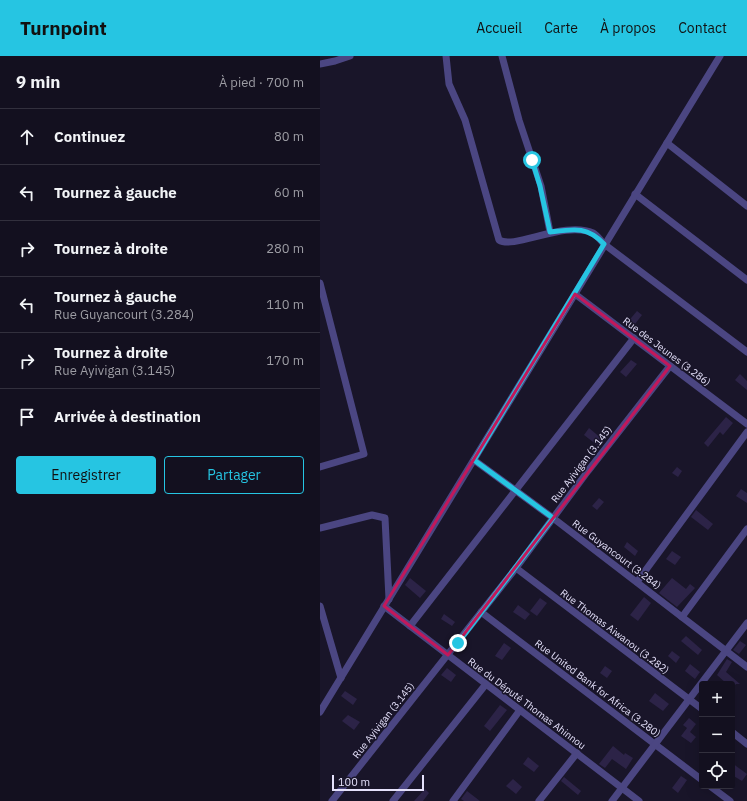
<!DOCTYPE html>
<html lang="fr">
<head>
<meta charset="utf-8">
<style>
	:root { --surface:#13101f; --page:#1c1928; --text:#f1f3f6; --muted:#9d9da4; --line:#32303d; --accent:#26c5e2 }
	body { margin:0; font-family:"IBM Plex Sans",sans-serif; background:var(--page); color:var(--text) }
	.controls { position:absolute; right:12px; bottom:12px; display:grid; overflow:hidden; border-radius:4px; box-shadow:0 4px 16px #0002 }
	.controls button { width:36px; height:36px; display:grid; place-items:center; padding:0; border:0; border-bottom:1px solid var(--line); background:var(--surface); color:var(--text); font:20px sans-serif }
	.scale { position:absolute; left:12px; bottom:10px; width:92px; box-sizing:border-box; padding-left:4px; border:2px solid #e5e1fb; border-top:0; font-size:11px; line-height:14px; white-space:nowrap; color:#e5e1fb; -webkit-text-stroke:3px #191529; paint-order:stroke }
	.stop { position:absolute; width:12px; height:12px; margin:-9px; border:3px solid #26c5e2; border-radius:50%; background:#fff }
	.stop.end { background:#26c5e2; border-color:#fff; box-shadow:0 1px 4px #0008 }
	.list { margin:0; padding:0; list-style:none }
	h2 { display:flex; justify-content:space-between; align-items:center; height:52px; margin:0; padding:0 16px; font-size:17px }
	h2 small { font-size:13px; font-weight:400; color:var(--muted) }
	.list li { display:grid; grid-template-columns:26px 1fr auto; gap:12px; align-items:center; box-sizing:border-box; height:56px; padding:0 16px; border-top:1px solid var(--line) }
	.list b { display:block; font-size:15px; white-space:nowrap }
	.list p { margin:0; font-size:13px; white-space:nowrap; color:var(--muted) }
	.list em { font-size:13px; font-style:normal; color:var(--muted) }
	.actions { display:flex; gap:8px; padding:12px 16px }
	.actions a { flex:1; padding:9px 0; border:1px solid var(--accent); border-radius:4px; text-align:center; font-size:14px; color:var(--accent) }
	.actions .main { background:var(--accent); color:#111 }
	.icon { flex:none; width:22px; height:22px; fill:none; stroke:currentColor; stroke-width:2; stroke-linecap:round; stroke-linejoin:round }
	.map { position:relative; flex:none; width:427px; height:745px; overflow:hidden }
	header { display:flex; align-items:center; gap:24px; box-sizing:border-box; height:56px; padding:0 20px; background:var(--accent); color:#111 }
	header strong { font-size:19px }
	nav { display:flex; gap:22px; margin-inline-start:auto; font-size:14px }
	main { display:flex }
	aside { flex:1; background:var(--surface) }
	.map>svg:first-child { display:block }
</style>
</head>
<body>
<header>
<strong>Turnpoint</strong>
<nav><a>Accueil</a><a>Carte</a><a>À propos</a><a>Contact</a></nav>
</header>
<main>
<aside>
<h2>9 min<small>À pied · 700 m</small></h2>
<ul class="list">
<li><svg class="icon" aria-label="ahead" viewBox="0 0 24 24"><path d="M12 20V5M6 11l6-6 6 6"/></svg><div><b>Continuez</b></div><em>80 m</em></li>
<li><svg class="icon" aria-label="left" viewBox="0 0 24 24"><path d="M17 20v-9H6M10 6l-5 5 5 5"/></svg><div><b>Tournez à gauche</b></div><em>60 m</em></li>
<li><svg class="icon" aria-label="right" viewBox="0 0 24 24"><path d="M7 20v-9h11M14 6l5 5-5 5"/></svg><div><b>Tournez à droite</b></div><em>280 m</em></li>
<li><svg class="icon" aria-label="left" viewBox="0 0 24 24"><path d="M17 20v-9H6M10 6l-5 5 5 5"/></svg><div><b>Tournez à gauche</b><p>Rue Guyancourt (3.284)</p></div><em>110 m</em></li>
<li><svg class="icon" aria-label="right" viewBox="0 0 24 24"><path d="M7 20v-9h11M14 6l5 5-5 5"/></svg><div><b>Tournez à droite</b><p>Rue Ayivigan (3.145)</p></div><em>170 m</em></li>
<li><svg class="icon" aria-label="arrive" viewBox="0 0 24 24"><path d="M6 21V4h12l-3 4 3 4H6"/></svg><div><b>Arrivée à destination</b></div></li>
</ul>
<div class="actions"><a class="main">Enregistrer</a><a>Partager</a></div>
</aside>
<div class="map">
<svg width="427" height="745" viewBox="0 0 427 745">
	<rect width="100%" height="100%" fill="#191529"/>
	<g fill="#2c2347">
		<polygon points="317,255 322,259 312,272 306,268"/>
		<polygon points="311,304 317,308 306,321 300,316"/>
		<polygon points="420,318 427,325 427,334 415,324"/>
		<polygon points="406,361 413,367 403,379 400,376 388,391 384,387"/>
		<polygon points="269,372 282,383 277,389 264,379"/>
		<polygon points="357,411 362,415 358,421 352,417"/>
		<polygon points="421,433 427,437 427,447 416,440"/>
		<polygon points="279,442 284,446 277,454 272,450"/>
		<polygon points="376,454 393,468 388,474 371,461"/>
		<polygon points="307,486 318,495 315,500 304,491"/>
		<polygon points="352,495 361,501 355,509 346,503"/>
		<polygon points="90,522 106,535 100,542 85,529"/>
		<polygon points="352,522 366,533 370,528 375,532 357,551 339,537"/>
		<polygon points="324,541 331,547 318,565 310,559"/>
		<polygon points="220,542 227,547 217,560 210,555"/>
		<polygon points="198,549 210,558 205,564 193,556"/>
		<polygon points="124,558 135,566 132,570 121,563"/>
		<polygon points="366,580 382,594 378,599 361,585"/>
		<polygon points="420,585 426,589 419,598 413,594"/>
		<polygon points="184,587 191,592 182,604 175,600"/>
		<polygon points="352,595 360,601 356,607 348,600"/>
		<polygon points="407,603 412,606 406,616 420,628 416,628 412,632 412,628 407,628 397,619"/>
		<polygon points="370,608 380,616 375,623 365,615"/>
		<polygon points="285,610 292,615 287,622 280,617"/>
		<polygon points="127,612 136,619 131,626 121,619"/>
		<polygon points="25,635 37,643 33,649 21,640"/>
		<polygon points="335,637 349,648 343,655 329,645"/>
		<polygon points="180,649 187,654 170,675 164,670"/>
		<polygon points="28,659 40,666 34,674 22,665"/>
		<polygon points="369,662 376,668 370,676 376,681 371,687 361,680 367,672 363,669"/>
		<polygon points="293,690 304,699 305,697 313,702 306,713 292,703 285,712 279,708"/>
		<polygon points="208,701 219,710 214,716 203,708"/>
		<polygon points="412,707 427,718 422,725 412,719"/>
		<polygon points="361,720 367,724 358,737 352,732"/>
		<polygon points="244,721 261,735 258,739 241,725"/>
		<polygon points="193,723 202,731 196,738 186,730"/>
		<polygon points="105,733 109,737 103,745 94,745"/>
		<polygon points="147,735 160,745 144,745 141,743"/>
	</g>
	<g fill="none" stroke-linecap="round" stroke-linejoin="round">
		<g stroke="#4b4682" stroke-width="7">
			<path d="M126,0l3,28 16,36 34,120c15,10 66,-20 94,-7 4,2 8,8 11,11l143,108"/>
			<polyline points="182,0 199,64 221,130 230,176"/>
			<polyline points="0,8 15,5 30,0"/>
			<polyline points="347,87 427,150"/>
			<polyline points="315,138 427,224"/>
			<polyline points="0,227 44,398 0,411"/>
			<polyline points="255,238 427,368"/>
			<polyline points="154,404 233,462 427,611"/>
			<polyline points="0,472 52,459 65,462 69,543"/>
			<polyline points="196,512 382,653"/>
			<polyline points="317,526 427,376"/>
			<polyline points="0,550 21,622"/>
			<polyline points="64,550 319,745"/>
			<polyline points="161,556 382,724"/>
			<polyline points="362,561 427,473"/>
			<polyline points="90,570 314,282"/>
			<polyline points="0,656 400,0"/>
			<polyline points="412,676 427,688"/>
			<polyline points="390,730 410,745"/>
			<polyline points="12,745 196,512 268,415 350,310"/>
			<polyline points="73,745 166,628"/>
			<polyline points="133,745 200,654"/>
			<polyline points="219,745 257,697"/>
			<polyline points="292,745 427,567"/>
		</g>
	</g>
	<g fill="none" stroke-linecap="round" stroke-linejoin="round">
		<path stroke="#26c5e2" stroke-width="5" d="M138,587l95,-125 -79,-58 130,-216c-17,-18 -30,-15 -54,-12l-10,-46 -8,-26"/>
	</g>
	<path fill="none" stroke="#c2185b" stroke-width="3" stroke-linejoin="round" d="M255,238l95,72 -222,289 -64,-49z"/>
	<g text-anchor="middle" stroke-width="3" stroke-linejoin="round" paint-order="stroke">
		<g font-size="10" fill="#e5e1fb" stroke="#191529">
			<text transform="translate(347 295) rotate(37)" y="4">Rue des Jeunes (3.286)</text>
			<text transform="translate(261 408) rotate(-53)" y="4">Rue Ayivigan (3.145)</text>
			<text transform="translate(297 498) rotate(37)" y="4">Rue Guyancourt (3.284)</text>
			<text transform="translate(295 575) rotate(37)" y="4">Rue Thomas Aiwanou (3.282)</text>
			<text transform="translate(278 632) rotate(37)" y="4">Rue United Bank for Africa (3.280)</text>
			<text transform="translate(207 647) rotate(37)" y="4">Rue du Député Thomas Ahinnou</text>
			<text transform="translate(63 664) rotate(-52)" y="4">Rue Ayivigan (3.145)</text>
		</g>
	</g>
</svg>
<div class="controls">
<button>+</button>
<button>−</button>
<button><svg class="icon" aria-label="locate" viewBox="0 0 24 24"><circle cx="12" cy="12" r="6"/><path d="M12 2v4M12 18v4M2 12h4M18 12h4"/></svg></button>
</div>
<div class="scale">100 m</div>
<div class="stop" style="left:212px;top:104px"></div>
<div class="stop end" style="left:138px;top:587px"></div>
</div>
</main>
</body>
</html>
